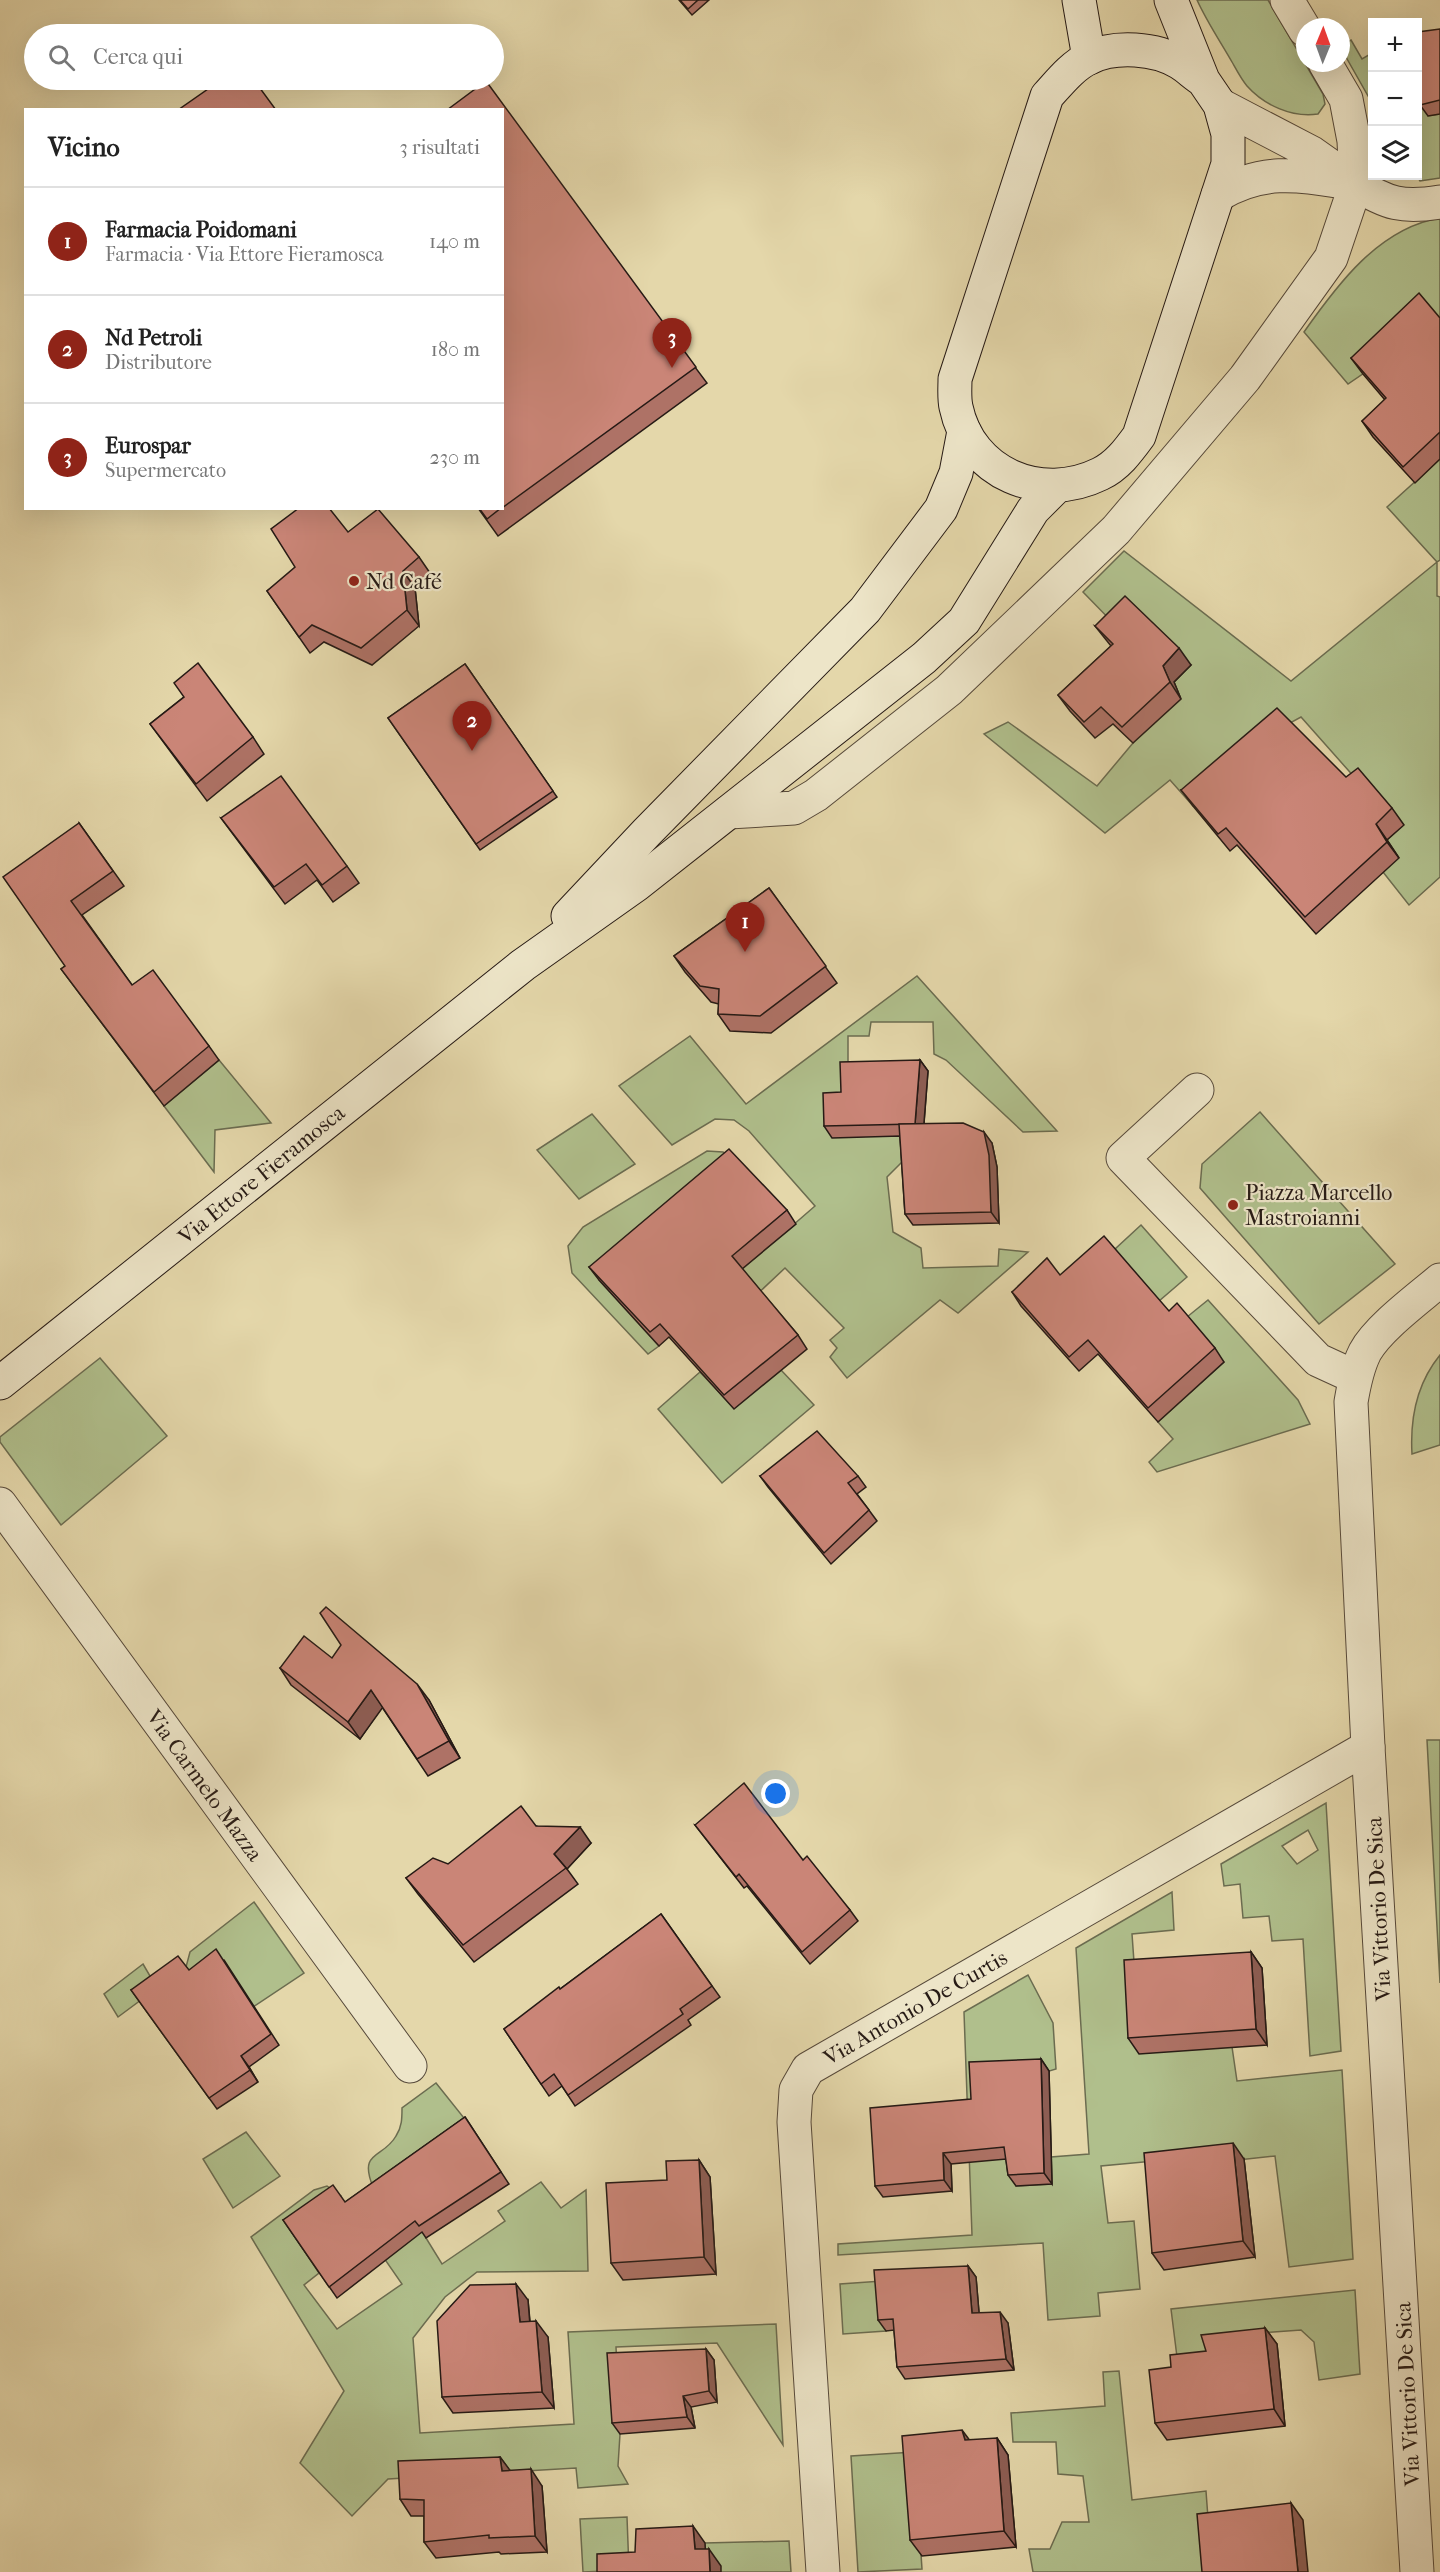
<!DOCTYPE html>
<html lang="it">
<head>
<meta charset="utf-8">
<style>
	:root { --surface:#fff; --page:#f2f2f2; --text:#222; --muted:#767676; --line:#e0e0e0; --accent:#8f2418 }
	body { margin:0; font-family:"IM FELL French Canon",serif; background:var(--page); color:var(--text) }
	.controls { position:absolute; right:18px; top:18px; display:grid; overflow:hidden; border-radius:0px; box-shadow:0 6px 24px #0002 }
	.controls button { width:54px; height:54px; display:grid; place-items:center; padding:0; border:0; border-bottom:2px solid var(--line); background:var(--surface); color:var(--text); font:30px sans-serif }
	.compass { position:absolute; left:1296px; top:18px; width:54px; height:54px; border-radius:50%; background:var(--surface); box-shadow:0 6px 24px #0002; rotate:1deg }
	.you { position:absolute; left:776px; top:1794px; width:21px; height:21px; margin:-15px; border:4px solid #fff; border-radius:50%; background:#1a73e8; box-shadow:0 0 0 9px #1a73e833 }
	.badge { display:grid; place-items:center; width:39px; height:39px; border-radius:50%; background:var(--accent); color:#fff; font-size:20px; font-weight:700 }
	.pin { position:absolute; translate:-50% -50px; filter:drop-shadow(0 2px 3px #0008) }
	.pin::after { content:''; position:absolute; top:32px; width:21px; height:18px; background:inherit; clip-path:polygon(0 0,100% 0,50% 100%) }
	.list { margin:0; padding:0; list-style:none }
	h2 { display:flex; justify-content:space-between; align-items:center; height:78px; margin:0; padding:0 24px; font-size:26px }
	h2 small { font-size:20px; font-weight:400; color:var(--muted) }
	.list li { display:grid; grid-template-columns:39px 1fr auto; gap:18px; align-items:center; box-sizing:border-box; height:108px; padding:0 24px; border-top:2px solid var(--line) }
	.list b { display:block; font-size:22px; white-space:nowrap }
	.list p { margin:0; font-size:20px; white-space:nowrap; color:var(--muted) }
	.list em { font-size:20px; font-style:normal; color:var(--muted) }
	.icon { flex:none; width:33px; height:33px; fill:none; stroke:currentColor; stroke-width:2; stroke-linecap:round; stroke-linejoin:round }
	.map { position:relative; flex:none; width:1440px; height:2572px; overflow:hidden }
	.search { position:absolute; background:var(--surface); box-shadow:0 6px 24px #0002; left:24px; top:24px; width:480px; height:66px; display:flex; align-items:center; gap:15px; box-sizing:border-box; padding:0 21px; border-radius:33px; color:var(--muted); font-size:22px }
	.panel { position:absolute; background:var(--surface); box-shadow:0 6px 24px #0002; left:24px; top:108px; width:480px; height:402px; border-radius:0px }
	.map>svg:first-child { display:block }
</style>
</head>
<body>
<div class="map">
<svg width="1440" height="2572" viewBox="0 0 1440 2572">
	<rect width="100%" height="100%" fill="#e4d7aa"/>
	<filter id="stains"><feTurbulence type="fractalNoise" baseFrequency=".00333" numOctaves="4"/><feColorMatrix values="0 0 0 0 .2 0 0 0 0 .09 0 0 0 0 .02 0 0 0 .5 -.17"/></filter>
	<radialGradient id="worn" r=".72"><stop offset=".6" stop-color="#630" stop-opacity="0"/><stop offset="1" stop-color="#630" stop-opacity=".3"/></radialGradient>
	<g fill="#b0bf8c" stroke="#6b6c50" stroke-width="1.5" fill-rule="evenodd">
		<path d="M1197,0h71l55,94 2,10 -7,10c-26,4 -54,-9 -71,-28 -6,-7 -11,-17 -15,-24 -12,-21 -25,-40 -35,-62z"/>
		<polygon points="1351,40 1362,59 1372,53 1372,103 1342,50 1344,44"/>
		<polygon points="1418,69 1428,116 1440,114 1440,178 1420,181 1417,176"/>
		<path d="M1440,218v103l-92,63 -44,-52c33,-47 75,-104 136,-114z"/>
		<polygon points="1440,459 1440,560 1437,562 1437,596 1440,597 1440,877 1409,905 1383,872 1387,840 1403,825 1364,788 1301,717 1288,724 1193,806 1170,780 1105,833 984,734 1008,722 1097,786 1133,743 1174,682 1190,665 1120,630 1083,592 1124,551 1291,681 1437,562 1387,507"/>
		<polygon points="917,976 1057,1131 1023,1132 946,1060 934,1054 933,1022 871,1022 869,1036 848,1036 848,1073 907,1136 909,1155 887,1177 893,1232 921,1248 923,1268 998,1266 999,1249 1028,1252 958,1313 940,1300 847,1378 830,1357 837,1348 830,1340 844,1328 785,1268 752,1299 733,1277 815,1206 749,1131 734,1120 715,1119 672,1145 619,1086 690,1036 746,1104"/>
		<polygon points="219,1060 271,1123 215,1130 214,1172 164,1106"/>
		<polygon points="1260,1112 1395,1264 1319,1324 1200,1188 1202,1164"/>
		<polygon points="592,1114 635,1164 579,1199 537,1150"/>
		<polygon points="707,1151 723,1152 738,1162 599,1280 659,1346 648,1354 572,1273 568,1246 583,1227"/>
		<polygon points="1141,1225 1187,1277 1145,1313 1114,1250"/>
		<polygon points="1208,1300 1298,1400 1310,1424 1157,1472 1149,1462 1173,1439 1158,1422 1224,1362 1187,1317"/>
		<path d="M1440,1355v90l-28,9c-2,-35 5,-71 28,-99z"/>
		<polygon points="100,1358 167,1436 61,1525 0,1442 0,1437"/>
		<polygon points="781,1370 814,1405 722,1483 658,1409 700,1372 734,1408"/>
		<polygon points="1427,1740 1440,1740 1440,1983"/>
		<path d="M1326,1803l15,248 -31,5 -7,-117 -31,2 -3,-25 -26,2 -3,-34 -16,2 -3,-22zM1308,1830l10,20 -21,14 -15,-18z"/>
		<polygon points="1172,1892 1174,1930 1132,1934 1135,1976 1232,2047 1237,2081 1342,2070 1353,2259 1289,2267 1275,2156 1156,2169 1154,2161 1101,2166 1108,2223 1134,2221 1140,2289 1098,2293 1100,2316 1048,2320 1043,2243 838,2255 838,2244 972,2235 964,2012 1028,1975 1053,2023 1056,2069 1049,2071 1012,2158 1016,2186 1051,2184 1051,2157 1089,2154 1076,1948"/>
		<polygon points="254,1902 304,1973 253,2007 197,1982 186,1967 190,1952"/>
		<polygon points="143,1964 157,1988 118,2017 104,1994"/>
		<path d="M436,2083l36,45 -35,26 -11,84 16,26 63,-43 -7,-10 43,-29 20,26 25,-18 2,81 -111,1 -32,25 -32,41 7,95 154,-9 -6,-92 208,-8 7,121 -66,-102 -101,4 4,87 -2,32 10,18 -50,4 -2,-20 -188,11 -36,37 -52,-53 44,-72 -93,-154 63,-47 13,-4 14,10 -50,35 28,42 -15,12 33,44 65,-45 -43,-62 14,-35c-15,-37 10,-28 23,-51 6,-9 6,-18 6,-28z"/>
		<polygon points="246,2132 280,2176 233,2208 203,2159"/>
		<polygon points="882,2281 886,2331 843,2334 840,2284"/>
		<polygon points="1355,2290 1360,2374 1319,2380 1314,2342 1301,2330 1258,2333 1258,2346 1177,2357 1171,2309"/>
		<polygon points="1119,2371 1132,2500 1206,2491 1212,2572 1033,2572 1029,2549 1050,2549 1062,2522 1089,2522 1083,2476 1058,2474 1056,2442 1013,2442 1011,2413 1105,2406 1103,2372"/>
		<polygon points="914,2452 922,2569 858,2572 851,2456"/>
		<polygon points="627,2517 629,2570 583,2572 580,2519"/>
		<polygon points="789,2541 791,2572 721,2572 706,2565 705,2543"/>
	</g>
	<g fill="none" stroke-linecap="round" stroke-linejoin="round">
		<defs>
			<g id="street">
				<polyline points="1287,0 1305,30"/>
				<path d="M1356,184c31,20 47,24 84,18"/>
				<path d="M1218,195c47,-29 86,-19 138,-11l-44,-31 -92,-48"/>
				<polyline points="729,812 794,808 816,795 949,690 1116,530 1245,378 1331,258 1356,184 1354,141 1346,99 1325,63"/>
				<polyline points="1197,1090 1123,1158 1318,1360 1355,1377"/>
				<polyline points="0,1504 410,2066"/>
				<polyline points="823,2572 794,2122 796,2090 808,2069 1368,1747"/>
				<path d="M1417,2572l-49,-825 -17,-345c3,-18 6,-34 14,-50 13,-24 54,-54 75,-72"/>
			</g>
			<g id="secondary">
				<polyline points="1079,0 1089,58"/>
				<path d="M1171,0l32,80 17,25 8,29v30l-89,272c-11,15 -22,30 -39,38 -59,29 -130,0 -144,-67 -2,-9 -1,-19 -1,-28l92,-283c12,-13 25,-30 42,-38 26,-13 67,-10 91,5 8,5 15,12 23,17"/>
				<polyline points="568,916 647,832 865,610 941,509 956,473 964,431"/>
				<polyline points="0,1383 523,965 636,885 924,658 964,621 1033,510 1056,487"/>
			</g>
		</defs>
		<use href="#street" stroke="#56493a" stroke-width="35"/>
		<use href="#secondary" stroke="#261a15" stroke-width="35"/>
		<use href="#street" stroke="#ede5c8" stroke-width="33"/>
		<use href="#secondary" stroke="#ede5c8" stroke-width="33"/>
	</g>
	<g fill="#ae7266" stroke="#261a15" stroke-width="1.5">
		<polygon points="679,0 709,0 692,15"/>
		<polygon points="1440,29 1440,114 1428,116 1420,105"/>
		<polygon points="502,110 707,383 498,536 478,508 502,508"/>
		<polygon points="1440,318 1440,459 1415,483 1373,437 1362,421 1385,400 1363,374 1351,358"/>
		<polygon points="348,532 419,557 430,573 415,588 419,626 372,665 324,642 310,653 267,591"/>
		<polygon points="1095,626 1191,665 1174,682 1181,699 1133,743 1113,724 1095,738 1070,711 1058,695 1111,646"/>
		<polygon points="465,664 557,797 480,850 388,718"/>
		<polygon points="184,697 253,737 264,754 207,801 150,724"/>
		<polygon points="1346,777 1392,808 1404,825 1387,840 1399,858 1316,934 1237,845 1230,851 1193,806 1181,790"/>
		<polygon points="221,818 347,866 359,883 333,902 317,880 285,904"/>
		<polygon points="79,823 124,886 82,915 132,985 209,1046 219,1060 164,1106 61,969 65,966"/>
		<polygon points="769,888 837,983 771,1033 730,1031 718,1014 719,1004 711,1002 685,972 674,956"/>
		<polygon points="920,1060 928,1071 924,1124 992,1143 997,1167 999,1223 913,1225 905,1214 900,1136 832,1138 824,1126 841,1092"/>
		<polygon points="787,1210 796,1224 742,1269 798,1335 807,1349 734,1409 669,1337 659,1346 599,1280 589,1267"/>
		<polygon points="1060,1275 1169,1311 1215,1348 1224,1362 1158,1422 1098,1354 1079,1371 1021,1306 1012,1292"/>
		<polygon points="760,1476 858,1476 866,1487 857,1494 877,1521 831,1564 768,1487"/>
		<polygon points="332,1658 429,1700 460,1758 428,1776 382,1707 360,1739 291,1685 280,1668"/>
		<polygon points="695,1825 803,1860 850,1910 858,1921 810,1964 747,1886 744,1888"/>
		<polygon points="536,1826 591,1843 567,1869 578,1884 474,1962 418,1894 406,1878 448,1864"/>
		<polygon points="661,1914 720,1997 688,2020 691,2025 575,2106 562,2086 549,2096 504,2029 560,1989"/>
		<polygon points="1251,1952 1262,1968 1267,2045 1139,2054 1128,2038"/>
		<polygon points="224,1960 279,2045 249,2067 258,2082 217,2109 131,1990 189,1970"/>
		<polygon points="1041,2059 1049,2071 1052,2184 1016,2186 1008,2175 1006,2159 951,2164 952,2191 883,2197 875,2186 971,2099"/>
		<polygon points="465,2117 509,2184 426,2238 422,2232 337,2298 283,2220 345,2202"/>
		<polygon points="1244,2159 1255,2257 1164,2270 1152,2253"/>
		<polygon points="699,2160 710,2177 716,2274 623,2280 611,2263 667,2180"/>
		<polygon points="968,2266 976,2277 979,2313 1008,2323 1014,2370 905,2379 897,2367 894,2330 886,2331 878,2320"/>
		<polygon points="528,2300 530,2321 548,2337 554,2408 453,2413 442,2397"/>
		<polygon points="1265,2328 1277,2344 1285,2426 1167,2440 1155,2423 1171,2367 1206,2351"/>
		<polygon points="706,2349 714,2360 717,2402 691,2407 695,2428 620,2434 612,2423"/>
		<polygon points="997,2438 1008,2455 1016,2547 922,2556 910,2540"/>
		<polygon points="500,2457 510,2471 542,2486 547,2552 501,2554 499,2552 436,2558 424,2542 424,2516 411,2516 400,2499"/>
	</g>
	<g fill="#8d5d53" stroke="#261a15" stroke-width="1.5">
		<polygon points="403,571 415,588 419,626 407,610"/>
		<polygon points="1179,648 1191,665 1174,682 1181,699 1170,682 1163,666"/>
		<polygon points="1376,824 1387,840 1399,858 1387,842"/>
		<polygon points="920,1060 928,1071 923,1135 915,1124"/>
		<polygon points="984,1132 992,1143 997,1167 999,1223 991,1212"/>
		<polygon points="417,1684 429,1700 460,1758 449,1741"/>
		<polygon points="371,1690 383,1707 360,1739 348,1722"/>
		<polygon points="580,1827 591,1843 567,1869 554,1854"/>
		<polygon points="1251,1952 1262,1968 1267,2045 1256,2029"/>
		<polygon points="241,2056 249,2067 258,2082 250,2070"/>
		<polygon points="1041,2059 1049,2071 1052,2184 1044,2173"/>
		<polygon points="1233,2143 1244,2159 1255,2257 1243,2241"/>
		<polygon points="943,2153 951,2164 952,2191 944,2180"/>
		<polygon points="699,2160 710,2177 716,2274 704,2257"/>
		<polygon points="968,2266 976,2277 980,2324 972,2313"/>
		<polygon points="516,2284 528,2300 531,2338 520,2322"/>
		<polygon points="1000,2312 1008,2323 1014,2370 1006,2359"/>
		<polygon points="536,2321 548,2337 554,2408 542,2392"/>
		<polygon points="1265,2328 1277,2344 1285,2426 1274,2409"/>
		<polygon points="706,2349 714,2360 717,2402 709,2391"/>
		<polygon points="683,2396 691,2407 695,2428 687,2417"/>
		<polygon points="962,2430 974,2446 965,2440"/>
		<polygon points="997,2438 1008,2455 1016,2547 1004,2531"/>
		<polygon points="500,2457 512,2473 502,2471"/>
		<polygon points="531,2469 542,2486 547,2552 535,2536"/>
		<polygon points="1291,2503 1303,2520 1308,2572 1298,2572"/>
		<polygon points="693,2526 705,2543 706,2565 695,2549"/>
		<polygon points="709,2549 721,2566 721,2572 710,2572"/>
	</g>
	<g fill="#ca8577" stroke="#261a15" stroke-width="1.5">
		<polygon points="680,0 698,0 688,9"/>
		<polygon points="1440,29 1440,100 1420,105 1418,80 1418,32"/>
		<polygon points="221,80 254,80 276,110 178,110"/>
		<polygon points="486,81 696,367 502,508 502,110 447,110"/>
		<polygon points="1419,293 1440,318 1440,432 1403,467 1362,421 1386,398 1351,358"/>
		<polygon points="299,508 329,508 348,532 378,509 419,557 403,571 407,610 361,648 312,625 299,637 267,591 295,567 271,529"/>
		<polygon points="479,508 501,508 487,519"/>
		<polygon points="1125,596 1179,648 1163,666 1170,682 1122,727 1101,707 1084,722 1058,695 1113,644 1095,626"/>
		<polygon points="198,663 253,737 196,784 150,724 184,697 174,683"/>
		<polygon points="465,664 553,791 476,844 388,718"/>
		<polygon points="1277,708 1346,777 1358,768 1392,808 1376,824 1387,842 1305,917 1226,828 1218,834 1181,790"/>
		<polygon points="281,776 347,866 322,885 306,864 274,887 221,818"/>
		<polygon points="79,823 113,871 71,901 132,985 153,970 209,1046 154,1092 61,969 65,966 3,877"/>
		<polygon points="769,888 826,966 760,1016 718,1014 719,989 700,986 674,956"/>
		<polygon points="920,1060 915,1124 824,1126 823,1093 841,1092 840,1062"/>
		<polygon points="963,1123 984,1132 989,1155 991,1212 905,1214 899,1124"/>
		<polygon points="729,1149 787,1210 732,1256 798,1335 724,1395 660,1324 650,1332 589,1267"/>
		<polygon points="1104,1236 1169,1311 1177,1303 1215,1348 1148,1408 1088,1340 1069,1357 1012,1292 1047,1258 1060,1275"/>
		<polygon points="817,1431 858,1476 848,1483 869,1510 824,1553 760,1476"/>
		<polygon points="326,1607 417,1684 449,1741 417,1759 371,1690 348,1722 280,1668 304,1636 332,1658 341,1645 320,1613"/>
		<polygon points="744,1783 803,1860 807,1856 850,1910 802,1952 739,1874 736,1877 695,1825"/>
		<polygon points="521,1806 536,1826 580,1827 554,1854 566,1868 463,1945 406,1878 433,1858 448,1864"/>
		<polygon points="661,1914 712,1986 680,2009 683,2014 568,2095 554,2074 541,2084 504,2029 559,1987 560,1989"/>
		<polygon points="216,1949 271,2034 241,2056 250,2070 209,2098 131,1990 178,1956 189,1970"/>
		<polygon points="1251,1952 1256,2029 1128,2038 1124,1960"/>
		<polygon points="1041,2059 1044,2173 1008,2175 1004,2147 943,2153 944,2180 875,2186 870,2108 971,2099 969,2062"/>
		<polygon points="465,2117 501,2172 419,2226 415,2221 329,2287 283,2220 333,2185 345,2202"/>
		<polygon points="1233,2143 1243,2241 1152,2253 1144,2153"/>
		<polygon points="699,2160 704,2257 611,2263 606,2183 667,2180 666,2161"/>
		<polygon points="968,2266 972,2313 1000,2312 1006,2359 897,2367 893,2319 878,2320 874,2270"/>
		<polygon points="516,2284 520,2322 536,2321 542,2392 442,2397 437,2321 470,2285"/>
		<polygon points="1265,2328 1274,2409 1155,2423 1149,2370 1171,2367 1170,2355 1206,2351 1201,2335"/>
		<polygon points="706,2349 709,2391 683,2396 687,2417 612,2423 607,2353"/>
		<polygon points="962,2430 965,2440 997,2438 1004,2531 910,2540 902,2436"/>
		<polygon points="500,2457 502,2471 531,2469 535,2536 489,2538 489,2535 424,2542 424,2500 400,2499 398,2461"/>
		<polygon points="1291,2503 1298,2572 1202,2572 1197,2514"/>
		<polygon points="693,2526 695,2549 709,2549 710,2572 597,2572 597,2554 635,2552 636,2529"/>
	</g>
	<g fill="#8f2418" stroke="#ede5c8" stroke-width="2">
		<circle cx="354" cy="581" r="6"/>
		<circle cx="1233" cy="1205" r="6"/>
	</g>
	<g text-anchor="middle" stroke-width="4.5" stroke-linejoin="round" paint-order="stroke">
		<g font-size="22" fill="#261a15" stroke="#ede5c8" text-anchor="start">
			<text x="366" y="589">Nd Café</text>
			<text x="1245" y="1200">Piazza Marcello<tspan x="1245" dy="25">Mastroianni</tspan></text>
		</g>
		<g font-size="22" fill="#261a15" stroke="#ede5c8">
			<text transform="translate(261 1174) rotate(-39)" y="8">Via Ettore Fieramosca</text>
			<text transform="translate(205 1785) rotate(54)" y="8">Via Carmelo Mazza</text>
			<text transform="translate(1378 1909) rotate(-93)" y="8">Via Vittorio De Sica</text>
			<text transform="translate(915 2007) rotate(-30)" y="8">Via Antonio De Curtis</text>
			<text transform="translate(1407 2394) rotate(-93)" y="8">Via Vittorio De Sica</text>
		</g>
	</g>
	<rect width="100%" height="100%" filter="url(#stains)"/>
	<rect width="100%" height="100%" fill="url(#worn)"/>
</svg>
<div class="controls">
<button>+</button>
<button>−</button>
<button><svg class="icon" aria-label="layers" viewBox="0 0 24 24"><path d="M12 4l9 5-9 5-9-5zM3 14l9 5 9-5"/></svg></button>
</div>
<svg class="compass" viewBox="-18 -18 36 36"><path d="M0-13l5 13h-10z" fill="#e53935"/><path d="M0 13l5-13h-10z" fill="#767676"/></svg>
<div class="you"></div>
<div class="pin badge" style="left:745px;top:952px">1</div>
<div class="pin badge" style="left:472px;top:751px">2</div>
<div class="pin badge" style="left:672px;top:368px">3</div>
<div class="search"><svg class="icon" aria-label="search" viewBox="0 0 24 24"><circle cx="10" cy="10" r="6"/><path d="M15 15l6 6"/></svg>Cerca qui</div>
<section class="panel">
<h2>Vicino<small>3 risultati</small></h2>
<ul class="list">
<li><span class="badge">1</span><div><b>Farmacia Poidomani</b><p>Farmacia · Via Ettore Fieramosca</p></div><em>140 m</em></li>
<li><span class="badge">2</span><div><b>Nd Petroli</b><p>Distributore</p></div><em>180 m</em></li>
<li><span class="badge">3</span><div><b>Eurospar</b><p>Supermercato</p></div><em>230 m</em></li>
</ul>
</section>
</div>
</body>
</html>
